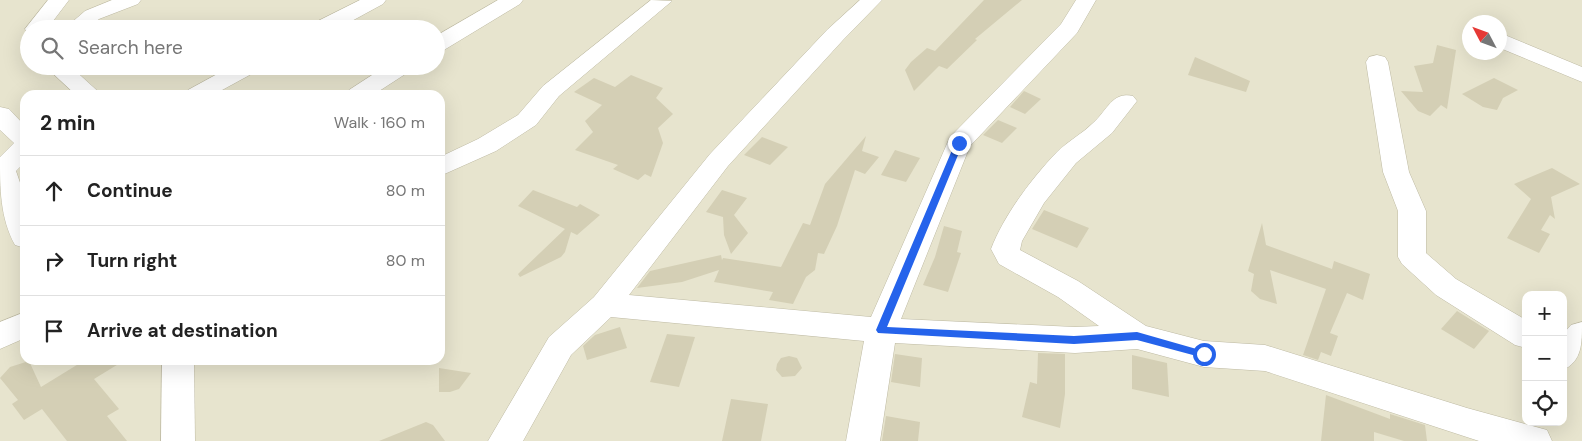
<!DOCTYPE html>
<html lang="en">
<head>
<meta charset="utf-8">
<style>
	:root { --surface:#fff; --page:#f6f6f6; --text:#222; --muted:#767676; --line:#e0e0e0 }
	body { margin:0; font-family:"DM Sans",sans-serif; background:var(--page); color:var(--text) }
	.controls { position:absolute; right:15px; bottom:15px; display:grid; overflow:hidden; border-radius:10px; box-shadow:0 5px 20px #0002 }
	.controls button { width:45px; height:45px; display:grid; place-items:center; padding:0; border:0; border-bottom:1px solid var(--line); background:var(--surface); color:var(--text); font:25px sans-serif }
	.compass { position:absolute; left:1462px; top:15px; width:45px; height:45px; border-radius:50%; background:var(--surface); box-shadow:0 5px 20px #0002; rotate:311deg }
	.stop { position:absolute; width:15px; height:15px; margin:-11px; border:4px solid #2563eb; border-radius:50%; background:#fff }
	.stop.end { background:#2563eb; border-color:#fff; box-shadow:0 1px 5px #0008 }
	.list { margin:0; padding:0; list-style:none }
	h2 { display:flex; justify-content:space-between; align-items:center; height:65px; margin:0; padding:0 20px; font-size:21px }
	h2 small { font-size:16px; font-weight:400; color:var(--muted) }
	.list li { display:grid; grid-template-columns:32px 1fr auto; gap:15px; align-items:center; box-sizing:border-box; height:70px; padding:0 20px; border-top:1px solid var(--line) }
	.list b { display:block; font-size:19px; white-space:nowrap }
	.list em { font-size:16px; font-style:normal; color:var(--muted) }
	.icon { flex:none; width:28px; height:28px; fill:none; stroke:currentColor; stroke-width:2; stroke-linecap:round; stroke-linejoin:round }
	.map { position:relative; flex:none; width:1582px; height:441px; overflow:hidden }
	.search { position:absolute; background:var(--surface); box-shadow:0 5px 20px #0002; left:20px; top:20px; width:425px; height:55px; display:flex; align-items:center; gap:12px; box-sizing:border-box; padding:0 18px; border-radius:28px; color:var(--muted); font-size:19px }
	.panel { position:absolute; background:var(--surface); box-shadow:0 5px 20px #0002; left:20px; top:90px; width:425px; height:275px; border-radius:15px }
	.map>svg:first-child { display:block }
</style>
</head>
<body>
<div class="map">
<svg width="1582" height="441" viewBox="0 0 1582 441">
	<rect width="100%" height="100%" fill="#f2f1e1"/>
	<path fill="#e7e4ce" fill-rule="evenodd" d="M0,0h1582v441h-1582zM1470,22h30v30h-30zM29,29h407v37h-407zM25,95h415v265h-415zM1526,295h37v127h-37z"/>
	<g fill="#d4cfb5">
		<polygon points="984,0 1022,0 975,39 977,40 947,69 939,66 914,91 905,70 911,62 927,48 935,51"/>
		<polygon points="1437,45 1456,50 1447,109 1441,105 1430,116 1418,111 1401,91 1423,92 1414,66 1433,63"/>
		<polygon points="1195,57 1250,81 1246,92 1188,75"/>
		<polygon points="631,75 663,88 656,98 673,114 658,128 663,143 651,177 645,174 638,180 613,169 618,165 575,150 593,132 585,121 602,105 574,92 594,78 615,87"/>
		<polygon points="1494,78 1518,90 1503,98 1497,110 1483,107 1462,94"/>
		<polygon points="1024,91 1041,99 1025,114 1010,107"/>
		<polygon points="998,120 1017,128 1002,143 983,135"/>
		<polygon points="866,136 862,151 879,157 865,174 855,170 837,226 824,254 818,253 815,270 806,277 793,304 769,300 773,292 714,282 719,270 682,282 637,288 650,271 721,255 722,260 723,258 781,267 803,223 810,225 825,184"/>
		<polygon points="762,137 788,147 770,165 744,155"/>
		<polygon points="895,150 920,158 906,182 881,175"/>
		<polygon points="1552,168 1580,184 1551,197 1555,219 1550,215 1541,230 1550,234 1539,253 1507,238 1531,199 1514,184"/>
		<polygon points="533,190 577,207 580,204 600,215 577,235 571,232 565,252 561,257 520,277 518,274 565,229 518,206"/>
		<polygon points="722,190 747,198 734,215 748,233 731,254 724,235 723,217 706,212"/>
		<polygon points="1044,210 1089,228 1077,248 1032,229"/>
		<polygon points="1262,223 1266,245 1332,269 1334,261 1370,274 1363,300 1347,293 1330,333 1338,336 1331,356 1321,352 1318,360 1303,355 1326,289 1270,270 1277,304 1260,299 1251,291 1254,274 1248,271"/>
		<polygon points="944,226 962,231 957,252 961,253 948,292 923,285 935,257"/>
		<polygon points="1457,311 1489,331 1474,349 1441,329"/>
		<polygon points="620,327 627,348 587,360 583,346 595,335"/>
		<polygon points="667,334 695,337 679,387 650,382"/>
		<polygon points="1038,353 1065,354 1065,394 1060,428 1022,417 1030,382 1037,384"/>
		<polygon points="895,354 922,358 920,387 891,382"/>
		<polygon points="1132,355 1167,363 1169,397 1132,389"/>
		<polygon points="789,356 797,358 802,368 795,376 782,377 776,370 777,364 781,358"/>
		<polygon points="85,360 125,360 94,379 119,409 107,416 127,441 67,441 42,409 24,420 12,404 18,400 0,378 10,367 29,361 41,387"/>
		<polygon points="439,368 471,373 459,389 450,392 439,392"/>
		<polygon points="1326,395 1390,419 1390,414 1425,425 1427,441 1404,441 1374,432 1374,441 1321,441"/>
		<polygon points="731,399 768,404 761,441 722,441"/>
		<polygon points="886,416 920,422 918,441 882,441"/>
		<polygon points="426,422 433,425 445,441 379,441"/>
	</g>
	<g fill="none" stroke-linecap="round" stroke-linejoin="round">
		<defs>
			<g id="minor">
				<polygon points="48,0 69,0 47,29 29,29 28,34 25,29"/>
				<polygon points="112,0 141,0 138,4 99,19 88,29 64,29 85,11"/>
				<polygon points="360,0 386,0 383,4 337,29 309,29 312,24"/>
				<polygon points="498,0 523,0 520,4 444,50 436,52 436,36"/>
				<polygon points="651,0 672,1 559,96 536,125 496,151 440,176 440,157 478,139 518,115 543,86"/>
				<path d="M860,0h22l-39,40 -115,126 -99,129 242,22 79,-180 111,-113 15,-24h20l-19,33 -107,113 -69,173 174,8 24,-1 -41,-29 -59,-33 -8,-15c13,-34 41,-71 66,-97 11,-11 25,-18 36,-29 14,-12 19,-32 40,-27l4,5 -25,32 -36,30 -32,40 -22,38 -2,9 58,31 68,45 58,15 61,4 202,63 80,22 5,11h-73l-214,-70 -61,-4 -67,-18 -62,4 -180,-10 -15,98h-34l18,-100 -253,-24 -40,38 -48,86h-35l61,-104 45,-40 116,-143 117,-124z"/>
				<polygon points="1500,33 1582,67 1582,82 1500,48"/>
				<polygon points="1377,55 1385,57 1388,62 1409,172 1426,211 1426,253 1456,279 1526,320 1526,348 1515,345 1436,295 1402,264 1398,257 1398,211 1383,172 1366,62 1369,57"/>
				<polygon points="45,66 70,66 102,95 76,95"/>
				<polygon points="232,66 260,66 257,71 213,95 184,95 188,90"/>
				<polygon points="386,66 413,66 410,71 373,95 345,95 349,90"/>
				<path d="M0,107l9,2 16,17v36l-9,9 9,26v51l-10,-3c-15,-27 -15,-57 -15,-88l14,-14 -14,-13z"/>
				<polygon points="25,312 25,338 0,349 0,322"/>
				<path d="M1582,322c0,22 0,39 -19,48v-36l8,-9z"/>
				<polygon points="162,360 194,360 195,441 161,441"/>
			</g>
		</defs>
		<use href="#minor" stroke="#bebaa3" stroke-width="1"/>
		<use href="#minor" fill="#fff" fill-rule="evenodd"/>
	</g>
	<polygon fill="#2563eb" points="959,140 963,143 887,327 1074,336 1137,332 1207,352 1207,357 1204,358 1137,340 1074,344 878,333 876,330 955,143"/>
</svg>
<div class="controls">
<button>+</button>
<button>−</button>
<button><svg class="icon" aria-label="locate" viewBox="0 0 24 24"><circle cx="12" cy="12" r="6"/><path d="M12 2v4M12 18v4M2 12h4M18 12h4"/></svg></button>
</div>
<svg class="compass" viewBox="-18 -18 36 36"><path d="M0-13l5 13h-10z" fill="#e53935"/><path d="M0 13l5-13h-10z" fill="#767676"/></svg>
<div class="stop" style="left:1204px;top:354px"></div>
<div class="stop end" style="left:959px;top:143px"></div>
<div class="search"><svg class="icon" aria-label="search" viewBox="0 0 24 24"><circle cx="10" cy="10" r="6"/><path d="M15 15l6 6"/></svg>Search here</div>
<section class="panel">
<h2>2 min<small>Walk · 160 m</small></h2>
<ul class="list">
<li><svg class="icon" aria-label="ahead" viewBox="0 0 24 24"><path d="M12 20V5M6 11l6-6 6 6"/></svg><div><b>Continue</b></div><em>80 m</em></li>
<li><svg class="icon" aria-label="right" viewBox="0 0 24 24"><path d="M7 20v-9h11M14 6l5 5-5 5"/></svg><div><b>Turn right</b></div><em>80 m</em></li>
<li><svg class="icon" aria-label="arrive" viewBox="0 0 24 24"><path d="M6 21V4h12l-3 4 3 4H6"/></svg><div><b>Arrive at destination</b></div></li>
</ul>
</section>
</div>
</body>
</html>
